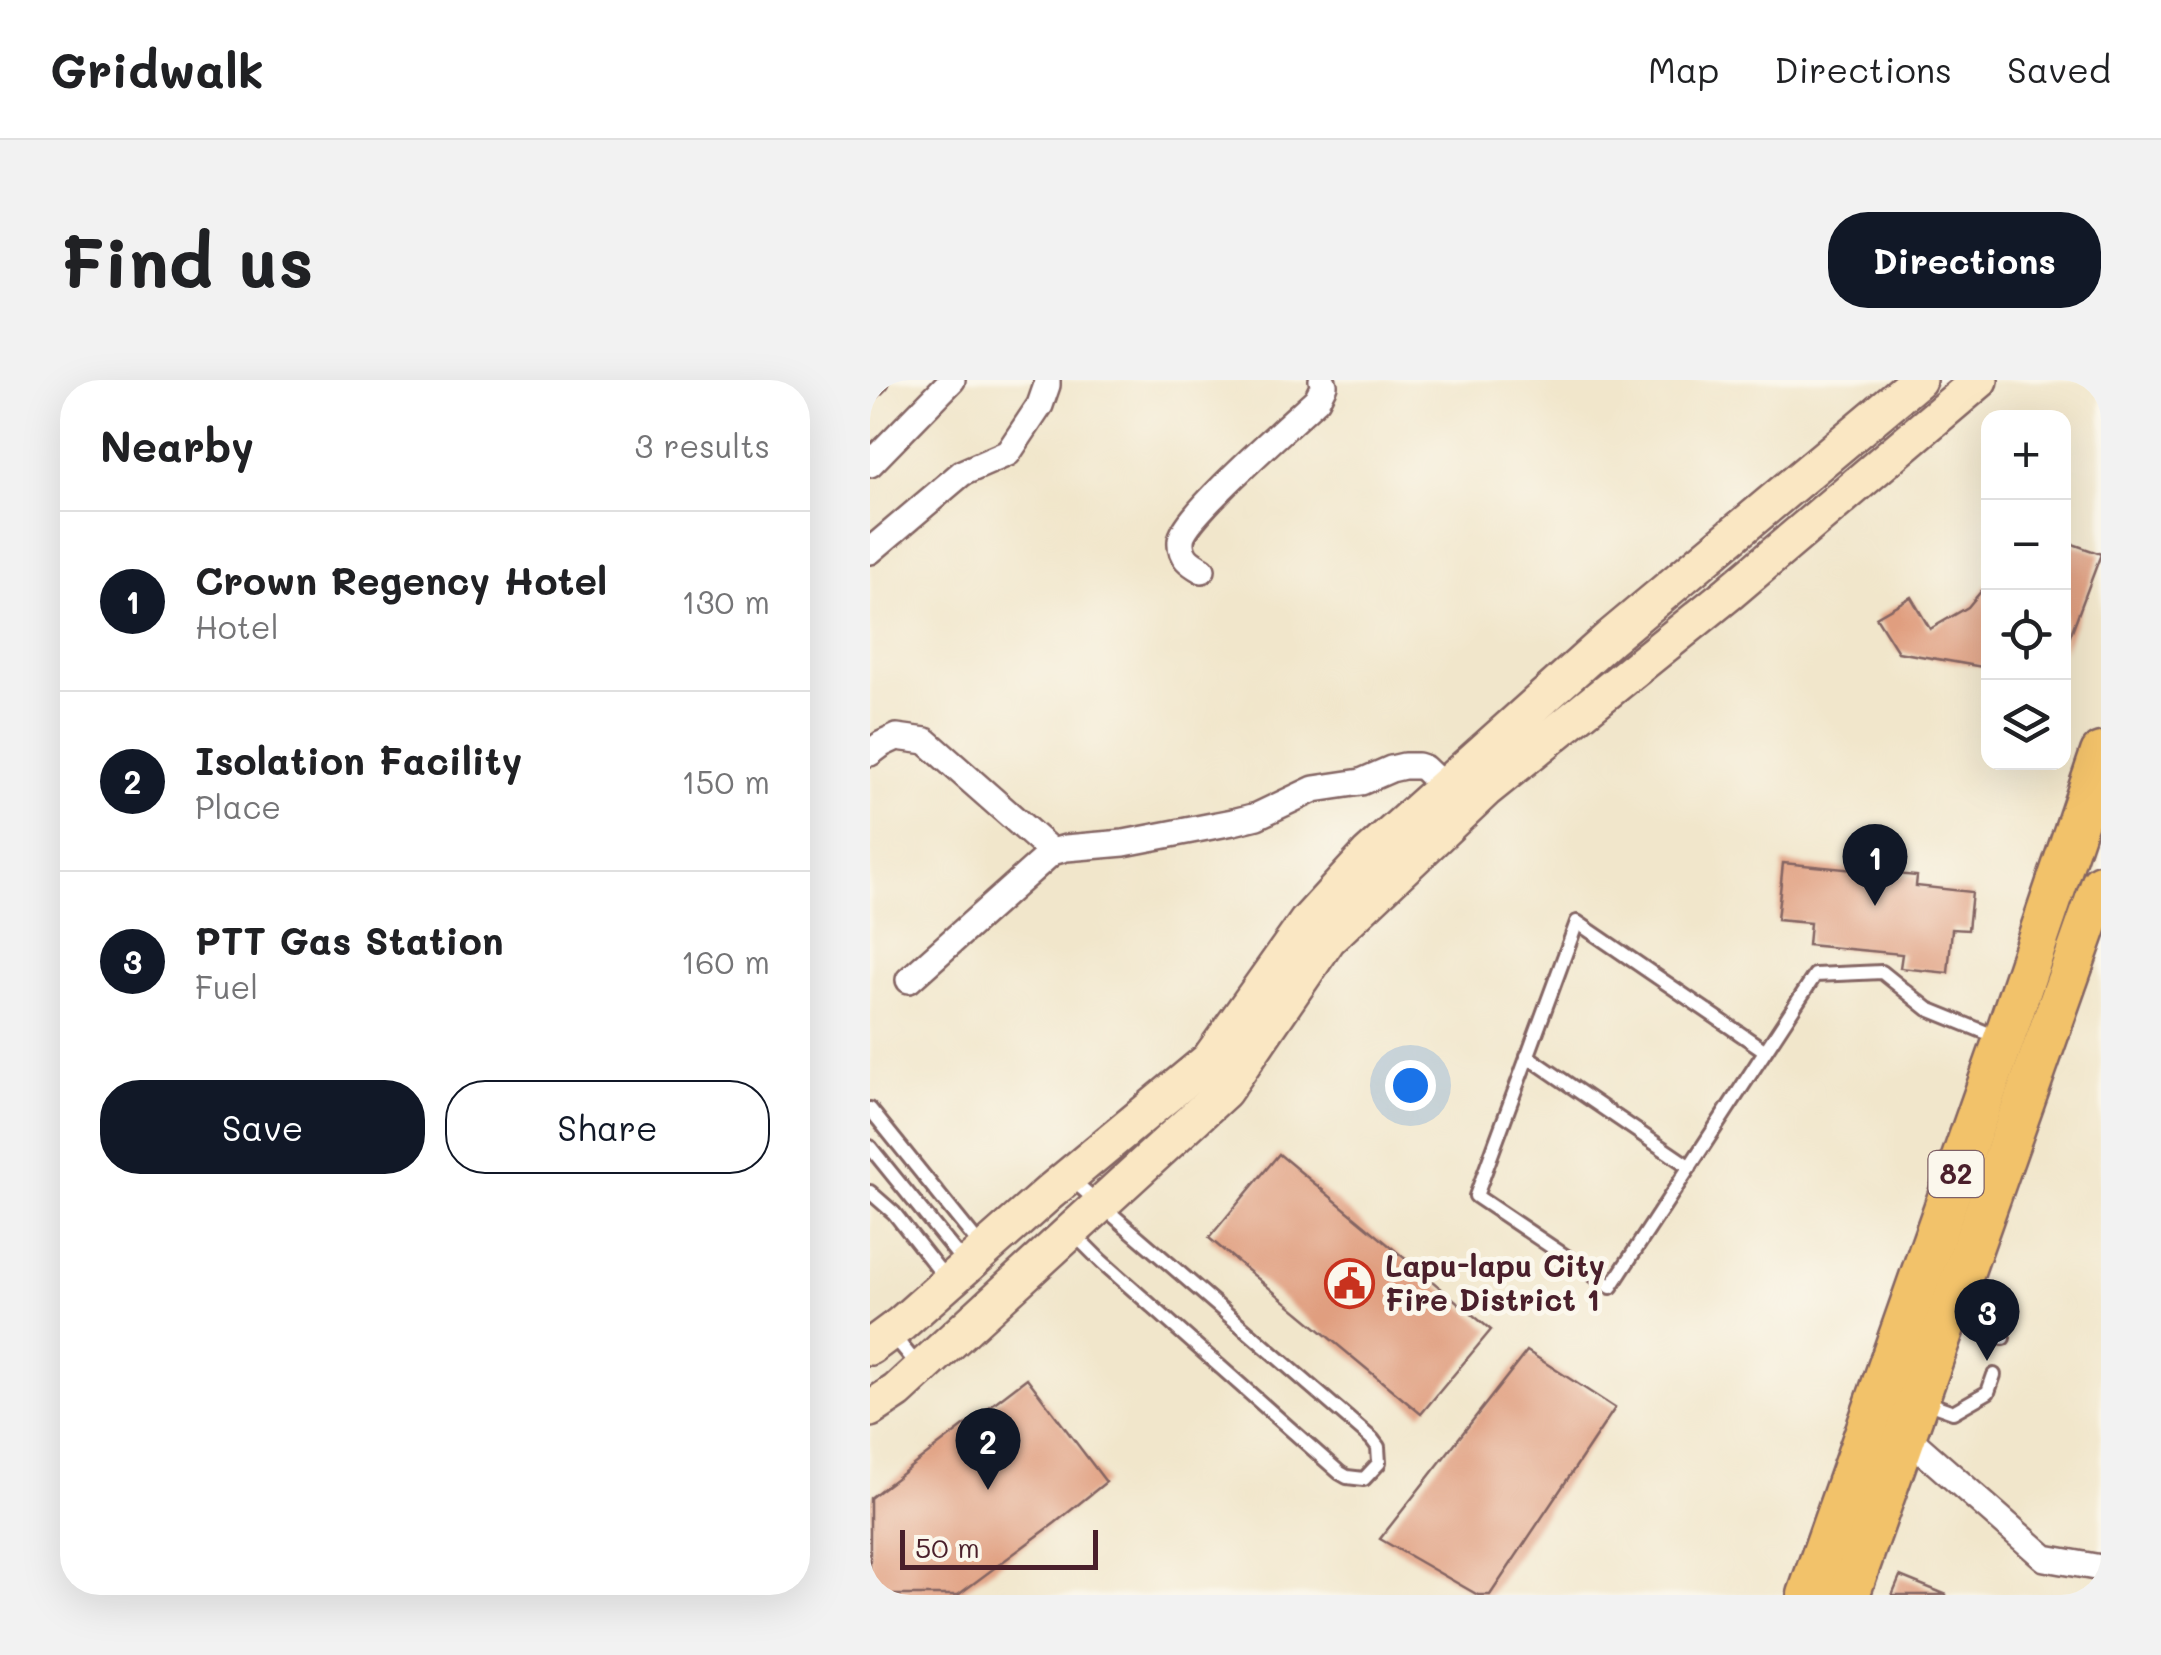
<!DOCTYPE html>
<html lang="en">
<head>
<meta charset="utf-8">
<style>
	:root { --surface:#fff; --page:#f2f2f2; --text:#202124; --muted:#757577; --line:#e0e0e0; --accent:#111827 }
	body { margin:0; font-family:Mali,sans-serif; background:var(--page); color:var(--text) }
	.controls { position:absolute; right:30px; top:30px; display:grid; overflow:hidden; border-radius:20px; box-shadow:0 10px 40px #0002 }
	.controls button { width:90px; height:90px; display:grid; place-items:center; padding:0; border:0; border-bottom:2px solid var(--line); background:var(--surface); color:var(--text); font:50px sans-serif }
	.scale { position:absolute; left:30px; bottom:25px; width:198px; box-sizing:border-box; padding-left:10px; border:5px solid #4a1f2b; border-top:0; font-size:28px; line-height:35px; white-space:nowrap; color:#4a1f2b; -webkit-text-stroke:8px #fbf7ec; paint-order:stroke }
	.you { position:absolute; left:540px; top:705px; width:35px; height:35px; margin:-25px; border:8px solid #fff; border-radius:50%; background:#1a73e8; box-shadow:0 0 0 15px #1a73e833 }
	.badge { display:grid; place-items:center; width:65px; height:65px; border-radius:50%; background:var(--accent); color:#fff; font-size:32px; font-weight:700 }
	.pin { position:absolute; translate:-50% -82px; filter:drop-shadow(0 2px 5px #0008) }
	.pin::after { content:''; position:absolute; top:52px; width:35px; height:30px; background:inherit; clip-path:polygon(0 0,100% 0,50% 100%) }
	.list { margin:0; padding:0; list-style:none }
	h2 { display:flex; justify-content:space-between; align-items:center; height:130px; margin:0; padding:0 40px; font-size:42px }
	h2 small { font-size:32px; font-weight:400; color:var(--muted) }
	.list li { display:grid; grid-template-columns:65px 1fr auto; gap:30px; align-items:center; box-sizing:border-box; height:180px; padding:0 40px; border-top:2px solid var(--line) }
	.list b { display:block; font-size:38px; white-space:nowrap }
	.list p { margin:0; font-size:32px; white-space:nowrap; color:var(--muted) }
	.list em { font-size:32px; font-style:normal; color:var(--muted) }
	.actions { display:flex; gap:20px; padding:30px 40px }
	.actions a { flex:1; padding:22px 0; border:2px solid var(--accent); border-radius:40px; text-align:center; font-size:35px; color:var(--accent) }
	.actions .main { background:var(--accent); color:#fff }
	.icon { flex:none; width:55px; height:55px; fill:none; stroke:currentColor; stroke-width:2; stroke-linecap:round; stroke-linejoin:round }
	.map { position:relative; flex:none; width:1231px; height:1215px; overflow:hidden; border-radius:40px }
	header { display:flex; align-items:center; gap:60px; box-sizing:border-box; height:140px; padding:0 50px; background:var(--surface); border-bottom:2px solid var(--line) }
	header strong { font-size:48px }
	nav { display:flex; gap:55px; margin-inline-start:auto; font-size:35px }
	.intro { display:flex; align-items:center; justify-content:space-between; box-sizing:border-box; height:240px; padding:0 60px }
	h1 { margin:0; font-size:70px }
	.button { padding:25px 45px; border-radius:40px; background:var(--accent); color:#fff; font-size:35px; font-weight:700 }
	main { display:flex; gap:60px; padding:0 60px }
	aside { flex:1; background:var(--surface); border-radius:40px; box-shadow:0 10px 40px #0002 }
	.map>svg:first-child { display:block }
</style>
</head>
<body>
<header>
<strong>Gridwalk</strong>
<nav><a>Map</a><a>Directions</a><a>Saved</a></nav>
</header>
<div class="intro"><h1>Find us</h1><a class="button">Directions</a></div>
<main>
<aside>
<h2>Nearby<small>3 results</small></h2>
<ul class="list">
<li><span class="badge">1</span><div><b>Crown Regency Hotel</b><p>Hotel</p></div><em>130 m</em></li>
<li><span class="badge">2</span><div><b>Isolation Facility</b><p>Place</p></div><em>150 m</em></li>
<li><span class="badge">3</span><div><b>PTT Gas Station</b><p>Fuel</p></div><em>160 m</em></li>
</ul>
<div class="actions"><a class="main">Save</a><a>Share</a></div>
</aside>
<div class="map">
<svg width="1231" height="1215" viewBox="0 0 1231 1215">
	<rect width="100%" height="100%" fill="#fbf7ec"/>
	<filter id="ink" filterUnits="userSpaceOnUse"><feTurbulence type="fractalNoise" baseFrequency=".01" numOctaves="2"/><feDisplacementMap in="SourceGraphic" scale="20" xChannelSelector="R" yChannelSelector="G"/><feConvolveMatrix kernelMatrix="1 2 1 2 8 2 1 2 1" color-interpolation-filters="sRGB"/></filter>
	<filter id="wash" filterUnits="userSpaceOnUse"><feTurbulence type="fractalNoise" baseFrequency=".0048" numOctaves="4" result="noise"/><feDisplacementMap in="SourceGraphic" scale="40" xChannelSelector="R" yChannelSelector="G"/><feGaussianBlur stdDeviation="2.25" result="paint"/><feColorMatrix in="noise" values="0 0 0 0 0 0 0 0 0 0 0 0 0 0 0 0 0 1.4 0 .05"/><feComposite in="paint" operator="in"/></filter>
	<g filter="url(#wash)">
		<rect width="100%" height="100%" fill="#f1e6cb"/>
		<g id="blocks">
			<g fill="#e09e7f">
				<polygon points="1197,162 1231,174 1194,272 1194,167"/>
				<polygon points="1118,203 1118,288 1028,272 1006,237 1041,217 1060,249 1098,227"/>
				<polygon points="913,483 1047,496 1046,506 1102,512 1098,550 1082,549 1078,593 1030,588 1032,574 938,565 940,543 907,540"/>
				<polygon points="409,774 621,950 551,1034 339,858"/>
				<polygon points="657,971 745,1028 620,1215 608,1215 510,1159"/>
				<polygon points="157,998 236,1102 185,1143 88,1215 11,1215 0,1202 0,1118"/>
				<polygon points="1030,1196 1077,1215 1022,1215"/>
			</g>
		</g>
	</g>
	<g filter="url(#ink)">
		<use href="#blocks" fill-opacity="0" stroke="#846563" stroke-width="2.5"/>
		<g fill="none" stroke-linecap="round" stroke-linejoin="round">
			<defs>
				<g id="lane">
					<polyline points="894,670 707,542 606,816 741,907 945,595 1012,592 1058,629 1127,657"/>
					<polyline points="657,676 820,787"/>
					<polyline points="0,729 112,868"/>
					<polyline points="0,767 95,884"/>
					<polyline points="201,799 502,1059 508,1067 509,1083 494,1099 477,1097 470,1093 231,881 203,853"/>
					<polyline points="0,812 24,833 77,900"/>
					<polyline points="1094,912 1119,925 1133,958"/>
					<polyline points="21,953 50,988"/>
					<polyline points="1055,1022 1083,1032 1118,1012 1124,995"/>
				</g>
				<g id="street">
					<polyline points="0,6 6,0"/>
					<polyline points="0,84 82,0"/>
					<polyline points="0,171 92,93 138,73 170,25 177,5 177,0"/>
					<path d="M332,190c-12,-7 -22,-13 -21,-29 0,-23 114,-121 136,-142l7,-14 -2,-5"/>
					<polyline points="0,373 12,364 27,357 56,361 182,472"/>
					<polyline points="39,600 182,472 196,468 254,463 363,442 387,436 444,409 491,402 521,389 534,386 548,386 554,388 574,407"/>
					<polyline points="1036,1056 1175,1178 1231,1188"/>
				</g>
				<g id="secondary">
					<polyline points="0,967 31,944 180,812 339,680 437,542 498,475 741,257 1048,0"/>
					<polyline points="0,1029 27,1011 354,711 458,559 615,410 859,213 1110,0"/>
				</g>
				<g id="primary">
					<polyline points="938,1215 1134,659 1231,373"/>
					<polyline points="979,1215 1231,505"/>
				</g>
			</defs>
			<use href="#lane" stroke="#846563" stroke-width="18"/>
			<use href="#street" stroke="#846563" stroke-width="30"/>
			<use href="#secondary" stroke="#846563" stroke-width="40"/>
			<use href="#primary" stroke="#846563" stroke-width="45"/>
			<use href="#lane" stroke="#fff" stroke-width="12"/>
			<use href="#street" stroke="#fff" stroke-width="25"/>
			<use href="#secondary" stroke="#fae7c3" stroke-width="35"/>
			<use href="#primary" stroke="#f2c26a" stroke-width="40"/>
		</g>
	</g>
	<defs>
		<symbol id="civic-ring" viewBox="-11 -11 22 22"><circle r="9.5" fill="#fbf7ec" stroke="#c8321e" stroke-width="1.5"/><path d="M-.6-6.5H3V-4.5H.6V-3L4-1V1h2V6H-6V1h2V-1L-.6-3ZM-1.2 2.5V6h2.4V2.5Z" fill="#c8321e"/></symbol>
	</defs>
	<g fill-rule="evenodd">
		<use href="#civic-ring" x="452" y="876" width="55" height="55"/>
	</g>
	<g text-anchor="middle" stroke-width="10" stroke-linejoin="round" paint-order="stroke">
		<rect fill="#fbf7ec" stroke="#7f6065" stroke-width="2.5" x="1058.5" y="771" width="55" height="46" rx="8"/>
		<g font-size="28" font-weight="bold" fill="#4a1f2b">
			<text x="1086" y="804">82</text>
		</g>
		<g font-size="30" font-weight="bold" fill="#4a1f2b" stroke="#fbf7ec" text-anchor="start">
			<text x="515" y="897">Lapu-lapu City<tspan x="515" dy="34">Fire District 1</tspan></text>
		</g>
	</g>
</svg>
<div class="controls">
<button>+</button>
<button>−</button>
<button><svg class="icon" aria-label="locate" viewBox="0 0 24 24"><circle cx="12" cy="12" r="6"/><path d="M12 2v4M12 18v4M2 12h4M18 12h4"/></svg></button>
<button><svg class="icon" aria-label="layers" viewBox="0 0 24 24"><path d="M12 4l9 5-9 5-9-5zM3 14l9 5 9-5"/></svg></button>
</div>
<div class="scale">50 m</div>
<div class="you"></div>
<div class="pin badge" style="left:1005px;top:526px">1</div>
<div class="pin badge" style="left:118px;top:1110px">2</div>
<div class="pin badge" style="left:1117px;top:981px">3</div>
</div>
</main>
</body>
</html>
